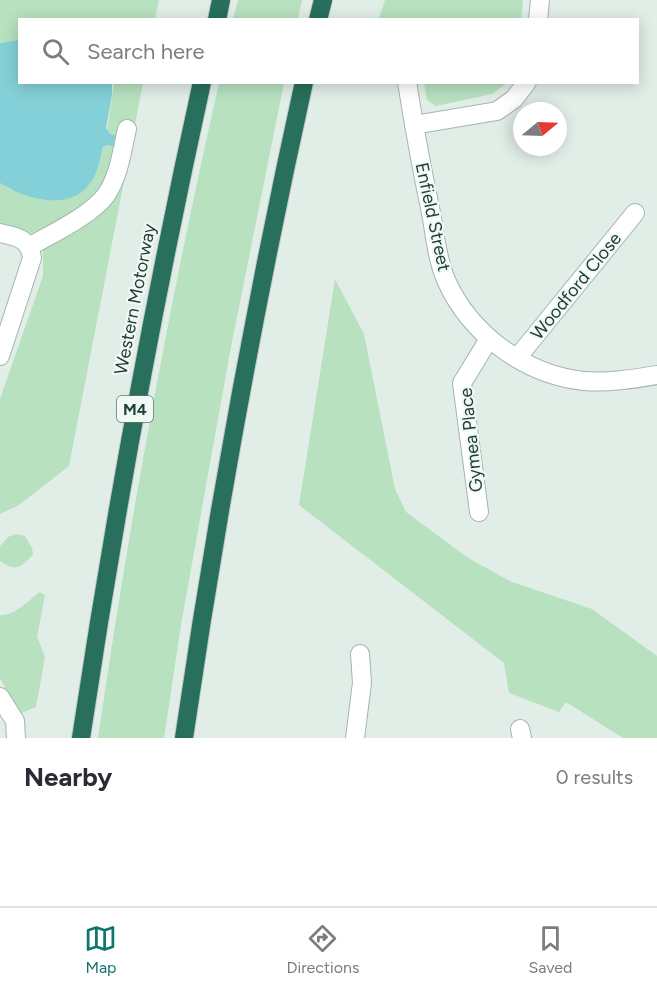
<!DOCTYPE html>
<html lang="en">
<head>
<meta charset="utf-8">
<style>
	:root { --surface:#fff; --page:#f7f7f7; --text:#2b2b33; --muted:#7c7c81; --line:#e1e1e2; --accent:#0f766e }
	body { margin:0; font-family:Figtree,sans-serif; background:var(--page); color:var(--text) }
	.compass { position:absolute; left:513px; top:102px; width:54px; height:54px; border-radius:50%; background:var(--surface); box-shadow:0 3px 15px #0003; rotate:71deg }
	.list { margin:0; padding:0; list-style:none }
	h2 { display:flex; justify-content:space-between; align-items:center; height:78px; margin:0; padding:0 24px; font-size:26px }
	h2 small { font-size:20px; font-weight:400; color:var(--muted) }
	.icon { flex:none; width:33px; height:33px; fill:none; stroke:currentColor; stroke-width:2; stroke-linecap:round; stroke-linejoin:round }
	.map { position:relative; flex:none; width:657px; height:738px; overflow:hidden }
	.search { position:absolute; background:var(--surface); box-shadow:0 3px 15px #0003; left:18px; right:18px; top:18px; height:66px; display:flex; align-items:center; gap:15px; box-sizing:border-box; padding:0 21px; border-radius:0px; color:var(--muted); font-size:22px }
	.sheet { height:168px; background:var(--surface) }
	nav { display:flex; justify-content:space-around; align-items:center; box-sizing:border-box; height:84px; border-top:2px solid var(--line); background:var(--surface); font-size:16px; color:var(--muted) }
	nav a { display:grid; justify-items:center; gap:3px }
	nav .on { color:var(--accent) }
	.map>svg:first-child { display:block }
</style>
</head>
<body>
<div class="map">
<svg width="657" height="738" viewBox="0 0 657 738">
	<rect width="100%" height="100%" fill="#e1ede7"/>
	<g fill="#b8e1c0">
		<polygon points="0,0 159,0 155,19 20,20 19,40 0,43"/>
		<polygon points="238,0 302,0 298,19 233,19"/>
		<polygon points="385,0 523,0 521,19 382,19 379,18"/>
		<polygon points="114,83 143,83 69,466 19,505 0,514 0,399 43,276 43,245 96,210 121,136 110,134 107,130"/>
		<path d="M219,83h65l-54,269 -49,273 -17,113h-66c32,-220 72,-439 121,-655z"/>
		<polygon points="424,83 424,82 507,83 492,94 436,106 427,100"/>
		<path d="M107,145l12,3 -14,44 -66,43c-14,-1 -26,-9 -39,-11v-41l11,7 87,-22 5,-20z"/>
		<polygon points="335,279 364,334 395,489 406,512 468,558 512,582 592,609 657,656 657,738 623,738 566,702 559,712 509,693 504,663 299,505"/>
		<path d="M16,534l9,2 7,12 1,6c-12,14 -17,18 -33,7v-15l8,-9z"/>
		<path d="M39,592l6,3 -8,42 8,20 -9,50 -17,7 -19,-36v-63c14,1 29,-14 39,-23z"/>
	</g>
	<path fill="#84d0d8" d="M19,40l1,42 92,1v12l-6,33 4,6 11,2 -2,12 -12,-3 -4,2c-2,9 -4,19 -8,28 -18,39 -66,26 -95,8v-140z"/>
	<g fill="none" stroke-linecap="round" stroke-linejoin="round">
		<defs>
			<g id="minor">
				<polyline points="538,20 540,0"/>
				<path d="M407,82c7,44 15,88 24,131 4,22 6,46 15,67 24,54 79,95 138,101 24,2 49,-2 73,-6"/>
				<polyline points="414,125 497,111 514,99 527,82"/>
				<path d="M0,233c16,3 30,6 32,25l-32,98"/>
				<path d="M29,247c22,-13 63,-32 77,-52 13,-19 16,-44 21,-66"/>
				<polyline points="517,358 635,213"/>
				<polyline points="479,512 462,383 489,339"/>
				<polyline points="0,697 15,721 16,738"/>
				<polyline points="520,729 522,738"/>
				<polyline points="355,738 362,683 360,654"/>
			</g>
			<g id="highway">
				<polyline points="217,20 221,0"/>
				<polyline points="318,20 323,0"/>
				<path d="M81,738c33,-220 73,-438 121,-656"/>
				<path d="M184,738c32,-220 72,-439 120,-656"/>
			</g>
		</defs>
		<use href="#minor" stroke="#a3b6ae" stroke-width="20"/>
		<use href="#highway" stroke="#c0cac6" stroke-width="20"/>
		<use href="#minor" stroke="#fff" stroke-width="18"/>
		<use href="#highway" stroke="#286f5c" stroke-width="18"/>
	</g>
	<g text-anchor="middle" stroke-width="4.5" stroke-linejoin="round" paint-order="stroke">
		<rect fill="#f2f9f5" stroke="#5e786f" stroke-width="1.5" x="117" y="396" width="36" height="26" rx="4.5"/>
		<g font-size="16" font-weight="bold" fill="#1f4035">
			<text x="135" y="415">M4</text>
		</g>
		<g font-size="18" fill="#1f4035" stroke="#f2f9f5">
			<text transform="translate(433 217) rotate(78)" y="6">Enfield Street</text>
			<text transform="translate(576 286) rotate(-51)" y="6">Woodford Close</text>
			<text transform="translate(135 299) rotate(-79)" y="6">Western Motorway</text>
			<text transform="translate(471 440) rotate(-96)" y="6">Gymea Place</text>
		</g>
	</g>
</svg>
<svg class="compass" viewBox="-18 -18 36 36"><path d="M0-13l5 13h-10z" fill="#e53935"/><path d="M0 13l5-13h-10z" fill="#7c7c81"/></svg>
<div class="search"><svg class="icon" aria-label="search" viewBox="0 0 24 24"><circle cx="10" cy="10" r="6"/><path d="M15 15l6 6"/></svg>Search here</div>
</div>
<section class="sheet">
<h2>Nearby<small>0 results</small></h2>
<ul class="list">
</ul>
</section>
<nav>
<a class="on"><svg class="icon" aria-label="map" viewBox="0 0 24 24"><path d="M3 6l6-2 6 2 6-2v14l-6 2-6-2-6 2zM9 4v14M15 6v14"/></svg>Map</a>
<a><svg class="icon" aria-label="directions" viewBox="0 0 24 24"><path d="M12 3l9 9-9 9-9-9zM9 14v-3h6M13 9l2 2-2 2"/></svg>Directions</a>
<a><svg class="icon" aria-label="saved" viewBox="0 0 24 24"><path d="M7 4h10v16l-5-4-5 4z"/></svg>Saved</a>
</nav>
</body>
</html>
